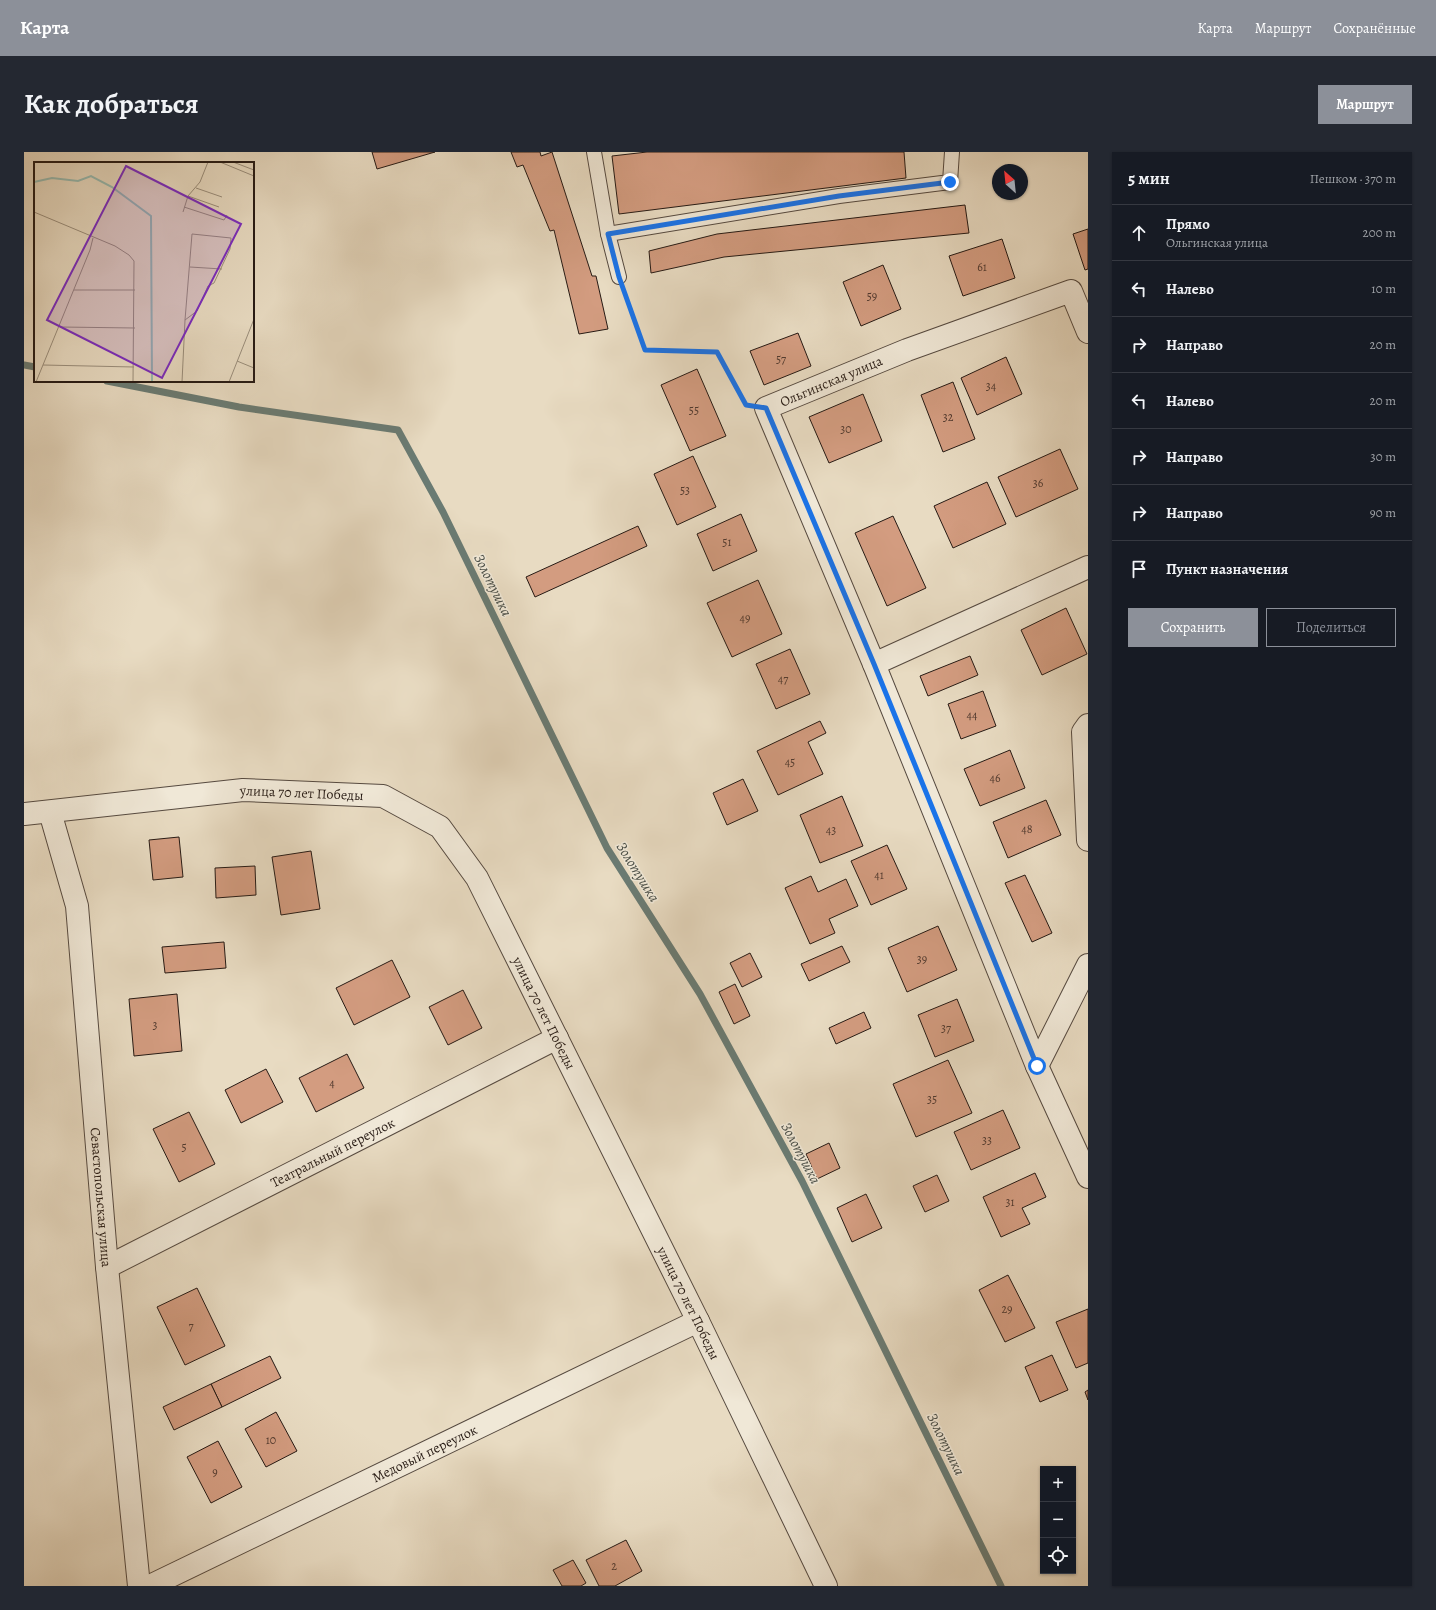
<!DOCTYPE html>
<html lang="ru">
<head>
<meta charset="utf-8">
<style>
	:root { --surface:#171b24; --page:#242831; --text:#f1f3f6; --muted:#9ea1a6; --line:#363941; --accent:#8c9099 }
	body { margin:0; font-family:Alegreya,serif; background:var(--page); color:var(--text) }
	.controls { position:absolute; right:12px; bottom:12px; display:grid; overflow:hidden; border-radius:0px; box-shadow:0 1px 3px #0004 }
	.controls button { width:36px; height:36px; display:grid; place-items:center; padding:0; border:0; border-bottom:1px solid var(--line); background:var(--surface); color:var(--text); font:20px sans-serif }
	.compass { position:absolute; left:968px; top:12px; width:36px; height:36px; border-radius:50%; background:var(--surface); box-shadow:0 1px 3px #0004; rotate:333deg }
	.stop { position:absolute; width:12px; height:12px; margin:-9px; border:3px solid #1a73e8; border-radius:50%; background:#fff }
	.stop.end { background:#1a73e8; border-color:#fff; box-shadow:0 1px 4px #0008 }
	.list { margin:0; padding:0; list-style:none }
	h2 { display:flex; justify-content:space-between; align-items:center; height:52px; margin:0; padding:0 16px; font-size:17px }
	h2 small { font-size:13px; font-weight:400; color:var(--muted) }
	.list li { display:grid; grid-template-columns:26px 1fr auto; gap:12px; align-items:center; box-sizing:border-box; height:56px; padding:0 16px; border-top:1px solid var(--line) }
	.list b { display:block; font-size:15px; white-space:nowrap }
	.list p { margin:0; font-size:13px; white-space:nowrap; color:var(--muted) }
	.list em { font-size:13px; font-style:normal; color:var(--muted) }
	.actions { display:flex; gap:8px; padding:12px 16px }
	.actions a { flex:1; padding:9px 0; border:1px solid var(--accent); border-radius:0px; text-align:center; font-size:14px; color:var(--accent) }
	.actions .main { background:var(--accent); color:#fff }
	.icon { flex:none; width:22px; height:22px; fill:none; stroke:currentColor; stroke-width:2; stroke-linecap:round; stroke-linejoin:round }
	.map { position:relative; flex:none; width:1064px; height:1434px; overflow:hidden; border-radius:0px }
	header { display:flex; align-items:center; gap:24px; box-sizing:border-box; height:56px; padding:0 20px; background:var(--accent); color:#fff }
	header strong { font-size:19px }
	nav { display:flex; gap:22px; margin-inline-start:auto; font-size:14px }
	.intro { display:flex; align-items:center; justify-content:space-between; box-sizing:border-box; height:96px; padding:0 24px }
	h1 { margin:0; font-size:28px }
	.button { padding:10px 18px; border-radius:0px; background:var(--accent); color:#fff; font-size:14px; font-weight:700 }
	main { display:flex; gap:24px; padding:0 24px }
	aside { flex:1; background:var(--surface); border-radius:0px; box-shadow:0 1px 3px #0004 }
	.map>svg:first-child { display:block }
</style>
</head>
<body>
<header>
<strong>Карта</strong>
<nav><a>Карта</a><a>Маршрут</a><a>Сохранённые</a></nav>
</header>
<div class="intro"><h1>Как добраться</h1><a class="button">Маршрут</a></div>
<main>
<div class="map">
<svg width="1064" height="1434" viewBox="0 0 1064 1434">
	<rect width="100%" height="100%" fill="#e8dbc2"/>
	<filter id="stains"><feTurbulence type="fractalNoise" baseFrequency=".005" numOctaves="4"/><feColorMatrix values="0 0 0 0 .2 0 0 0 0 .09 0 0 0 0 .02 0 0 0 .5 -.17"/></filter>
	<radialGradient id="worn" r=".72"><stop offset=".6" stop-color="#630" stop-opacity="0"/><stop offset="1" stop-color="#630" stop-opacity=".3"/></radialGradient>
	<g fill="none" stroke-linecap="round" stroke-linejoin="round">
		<g stroke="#6a7b73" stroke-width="7">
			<polyline points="0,213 11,215"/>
			<polyline points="83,229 215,255 374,278 419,360 583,696 676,842 778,1029 977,1434"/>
		</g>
	</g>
	<g fill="#d39c80" stroke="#261a14">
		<polygon points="348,0 411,0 353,17"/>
		<polygon points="487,0 516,0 517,4 528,0 568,124 572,124 584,177 555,182 530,78 526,79 499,13 493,15"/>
		<polygon points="623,0 880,0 882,26 595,62 588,4"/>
		<polygon points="941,53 945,81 700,105 627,121 625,99 693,82"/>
		<polygon points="1064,77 1064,117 1061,118 1049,82"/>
		<polygon points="978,87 991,126 939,144 925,104"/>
		<polygon points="859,113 877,157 837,174 819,130"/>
		<polygon points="774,181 787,214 740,233 726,199"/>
		<polygon points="982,205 998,242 953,263 937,226"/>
		<polygon points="673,217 702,284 666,299 637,233"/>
		<polygon points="929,230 951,287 919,300 897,243"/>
		<polygon points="839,242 858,289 805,311 785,265"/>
		<polygon points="1036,297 1054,337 992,365 974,325"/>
		<polygon points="669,304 692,355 653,373 630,322"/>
		<polygon points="963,330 982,372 929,396 910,354"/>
		<polygon points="717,362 733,399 689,419 673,382"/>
		<polygon points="869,364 902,436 863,454 831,381"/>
		<polygon points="614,374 623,394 511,445 502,425"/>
		<polygon points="734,428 758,482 708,505 683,451"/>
		<polygon points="1042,456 1063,502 1018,523 997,478"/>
		<polygon points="766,497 786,542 752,557 732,512"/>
		<polygon points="946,504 954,523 904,544 896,524"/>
		<polygon points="959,539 972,574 937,587 924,552"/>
		<polygon points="796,569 802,581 784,590 799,622 754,643 733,599"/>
		<polygon points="986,598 1001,636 956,654 940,617"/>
		<polygon points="719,627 734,659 703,673 689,641"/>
		<polygon points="818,644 839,694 796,711 776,663"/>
		<polygon points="1022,648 1037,683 984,706 969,670"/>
		<polygon points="155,685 159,725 129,728 125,688"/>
		<polygon points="863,693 883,737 847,753 827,709"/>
		<polygon points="287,699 296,757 257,763 248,705"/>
		<polygon points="231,714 232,743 192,746 191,716"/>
		<polygon points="1001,723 1028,781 1008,790 981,731"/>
		<polygon points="787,724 794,740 822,727 834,754 805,767 811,781 786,792 761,736"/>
		<polygon points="914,774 933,818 883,840 864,796"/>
		<polygon points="200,790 202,816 141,821 138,795"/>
		<polygon points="818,794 826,810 785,829 777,812"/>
		<polygon points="726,801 738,825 718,835 706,811"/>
		<polygon points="368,808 386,845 330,873 312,836"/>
		<polygon points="711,832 726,864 710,872 695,840"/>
		<polygon points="439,838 458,876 424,893 405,855"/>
		<polygon points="153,842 158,899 110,904 105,847"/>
		<polygon points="933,847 950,889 911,905 894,863"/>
		<polygon points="840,860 847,876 812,892 805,876"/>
		<polygon points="323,902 340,936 292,960 275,926"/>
		<polygon points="924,908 948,961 892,985 869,932"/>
		<polygon points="242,917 259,950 217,971 201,938"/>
		<polygon points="979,958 996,996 947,1018 930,980"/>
		<polygon points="165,960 191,1012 155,1030 129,977"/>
		<polygon points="805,991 816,1016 793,1027 782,1002"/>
		<polygon points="1011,1021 1022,1045 998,1056 1006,1072 977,1085 959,1045"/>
		<polygon points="913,1023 925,1049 901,1060 889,1034"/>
		<polygon points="842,1042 858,1076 828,1090 813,1056"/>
		<polygon points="984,1123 1011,1176 981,1190 955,1138"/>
		<polygon points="173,1136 201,1194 161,1213 133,1155"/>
		<polygon points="1064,1157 1064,1211 1052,1216 1032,1170"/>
		<polygon points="1028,1203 1044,1238 1016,1250 1001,1215"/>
		<polygon points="246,1204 257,1226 198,1255 187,1232"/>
		<polygon points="187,1232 198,1255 150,1278 139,1255"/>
		<polygon points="1064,1238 1064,1248 1061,1240"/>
		<polygon points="252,1260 273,1299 242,1315 221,1277"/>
		<polygon points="194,1289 218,1335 187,1351 163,1305"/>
		<polygon points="602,1388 618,1419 591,1434 575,1434 562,1408"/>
		<polygon points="549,1408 562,1431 557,1434 538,1434 529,1418"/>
	</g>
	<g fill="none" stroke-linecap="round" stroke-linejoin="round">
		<defs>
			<g id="service">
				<polyline points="570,0 584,82 595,125"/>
				<polyline points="584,82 815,44 926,30 928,0"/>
			</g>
			<g id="minor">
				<polyline points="1064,180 1047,139 883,198 742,256 850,512 1013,914 1064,1025"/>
				<polyline points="850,512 1064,415"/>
				<polyline points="1064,573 1059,580 1064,688"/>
				<path id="s1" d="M26,660l27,94 30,361 32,319"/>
				<path id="s2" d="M0,662l219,-24 140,6 57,31 37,51 221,443 128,265"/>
				<polyline points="1013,914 1064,813"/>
				<path id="s3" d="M83,1115l450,-229"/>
				<path id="s4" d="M126,1434l548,-265"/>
			</g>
		</defs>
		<use href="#service" stroke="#564a40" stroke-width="16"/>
		<use href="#minor" stroke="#564a40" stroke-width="24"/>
		<polyline stroke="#261a14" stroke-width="2.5" stroke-dasharray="3 2" stroke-linecap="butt" points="601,142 621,198 693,200 720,249"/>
		<use href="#service" stroke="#f0e8d7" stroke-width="14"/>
		<use href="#minor" stroke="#f0e8d7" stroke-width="22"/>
	</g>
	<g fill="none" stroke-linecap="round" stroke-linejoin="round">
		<polyline stroke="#1a73e8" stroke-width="5" points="926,30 815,44 584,82 595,125 621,198 693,200 722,253 742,256 850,512 1013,914"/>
	</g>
	<g text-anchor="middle" stroke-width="3" stroke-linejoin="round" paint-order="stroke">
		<g font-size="12" fill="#513a2f">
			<text x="958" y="119">61</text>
			<text x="848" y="148">59</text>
			<text x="757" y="211">57</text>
			<text x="967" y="238">34</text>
			<text x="670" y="262">55</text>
			<text x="924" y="269">32</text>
			<text x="822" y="281">30</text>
			<text x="1014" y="335">36</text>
			<text x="661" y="342">53</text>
			<text x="703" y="394">51</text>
			<text x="721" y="470">49</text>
			<text x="759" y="531">47</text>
			<text x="948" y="567">44</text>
			<text x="766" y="614">45</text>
			<text x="971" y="630">46</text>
			<text x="1003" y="681">48</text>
			<text x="807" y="682">43</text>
			<text x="855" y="727">41</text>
			<text x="898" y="811">39</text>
			<text x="131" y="877">3</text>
			<text x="922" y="880">37</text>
			<text x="308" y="935">4</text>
			<text x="908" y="951">35</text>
			<text x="963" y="992">33</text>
			<text x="160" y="999">5</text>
			<text x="986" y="1054">31</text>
			<text x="983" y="1161">29</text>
			<text x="167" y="1178">7</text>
			<text x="247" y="1292">10</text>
			<text x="191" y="1324">9</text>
			<text x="590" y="1418">2</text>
		</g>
		<g font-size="14" fill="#261a14" stroke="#f0e8d7">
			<text transform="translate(807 229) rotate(-23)" y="5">Ольгинская улица</text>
			<text dy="5" stroke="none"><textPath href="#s2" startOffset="279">улица 70 лет Победы</textPath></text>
			<text dy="5" stroke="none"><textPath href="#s2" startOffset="639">улица 70 лет Победы</textPath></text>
			<text dy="5" stroke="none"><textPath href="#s3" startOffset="253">Театральный переулок</textPath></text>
			<text dy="5" stroke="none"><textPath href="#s1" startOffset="390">Севастопольская улица</textPath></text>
			<text dy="5" stroke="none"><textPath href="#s2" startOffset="963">улица 70 лет Победы</textPath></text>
			<text dy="5" stroke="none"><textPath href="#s4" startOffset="305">Медовый переулок</textPath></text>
		</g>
		<g font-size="15" font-style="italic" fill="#4e524b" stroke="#f0e8d7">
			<text transform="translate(469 433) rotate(64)" y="5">Золотушка</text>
			<text transform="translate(614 720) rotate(58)" y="5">Золотушка</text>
			<text transform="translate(777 1001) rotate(62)" y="5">Золотушка</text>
			<text transform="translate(922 1292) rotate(64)" y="5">Золотушка</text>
		</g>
	</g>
	<g transform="translate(10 10)">
		<rect width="220" height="220" fill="#e8dbc2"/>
		<path fill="none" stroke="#97bbb2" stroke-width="2" d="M0,20l18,-4 26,3 13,-5 21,11 39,29 1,166"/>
		<path fill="none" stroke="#9a8e7c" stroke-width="1" d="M186,0l34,14M199,0l21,8M162,26l26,9M154,34l31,11M150,45l40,13 3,-5M0,50l81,34 14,9 5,6 -1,121M149,50l5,-16 12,-14 8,-20M156,105l32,2M40,128h61M26,165l75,1M203,199l17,7M9,203l91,2M2,220l54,-132 3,-12M148,220l3,-62 7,-86 39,4 -1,11 -16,34 -6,3 -11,25 -12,9M195,220l25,-63"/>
		<path fill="#7b2cbf" fill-opacity="0.15" stroke="#7b2cbf" stroke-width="2" d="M92,4l115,58 -79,154 -115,-58z"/>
		<rect width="220" height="220" fill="none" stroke="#261a14" stroke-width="2"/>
	</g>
	<rect width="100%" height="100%" filter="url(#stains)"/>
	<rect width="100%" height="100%" fill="url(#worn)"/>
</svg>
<div class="controls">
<button>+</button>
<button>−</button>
<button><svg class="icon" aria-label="locate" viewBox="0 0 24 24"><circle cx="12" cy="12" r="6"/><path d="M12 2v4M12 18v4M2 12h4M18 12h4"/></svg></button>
</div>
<svg class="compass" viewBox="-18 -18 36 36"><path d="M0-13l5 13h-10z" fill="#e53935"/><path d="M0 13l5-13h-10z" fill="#9ea1a6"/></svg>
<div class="stop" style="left:1013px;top:914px"></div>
<div class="stop end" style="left:926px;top:30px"></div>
</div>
<aside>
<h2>5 мин<small>Пешком · 370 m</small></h2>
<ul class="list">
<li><svg class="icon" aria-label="ahead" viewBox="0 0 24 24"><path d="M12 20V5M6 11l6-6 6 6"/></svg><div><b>Прямо</b><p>Ольгинская улица</p></div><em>200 m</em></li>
<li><svg class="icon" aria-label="left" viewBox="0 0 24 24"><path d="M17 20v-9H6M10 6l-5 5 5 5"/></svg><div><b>Налево</b></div><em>10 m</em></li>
<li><svg class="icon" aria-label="right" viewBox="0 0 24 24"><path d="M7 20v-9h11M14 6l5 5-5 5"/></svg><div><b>Направо</b></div><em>20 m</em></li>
<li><svg class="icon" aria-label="left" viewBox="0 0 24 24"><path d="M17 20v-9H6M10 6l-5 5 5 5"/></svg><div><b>Налево</b></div><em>20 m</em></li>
<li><svg class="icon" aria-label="right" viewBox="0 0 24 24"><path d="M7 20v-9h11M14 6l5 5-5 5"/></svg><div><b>Направо</b></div><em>30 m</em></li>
<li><svg class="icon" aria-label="right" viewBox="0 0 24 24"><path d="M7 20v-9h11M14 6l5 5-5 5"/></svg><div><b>Направо</b></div><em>90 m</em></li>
<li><svg class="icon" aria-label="arrive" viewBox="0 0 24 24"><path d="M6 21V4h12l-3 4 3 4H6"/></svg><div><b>Пункт назначения</b></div></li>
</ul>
<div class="actions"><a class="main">Сохранить</a><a>Поделиться</a></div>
</aside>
</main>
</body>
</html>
